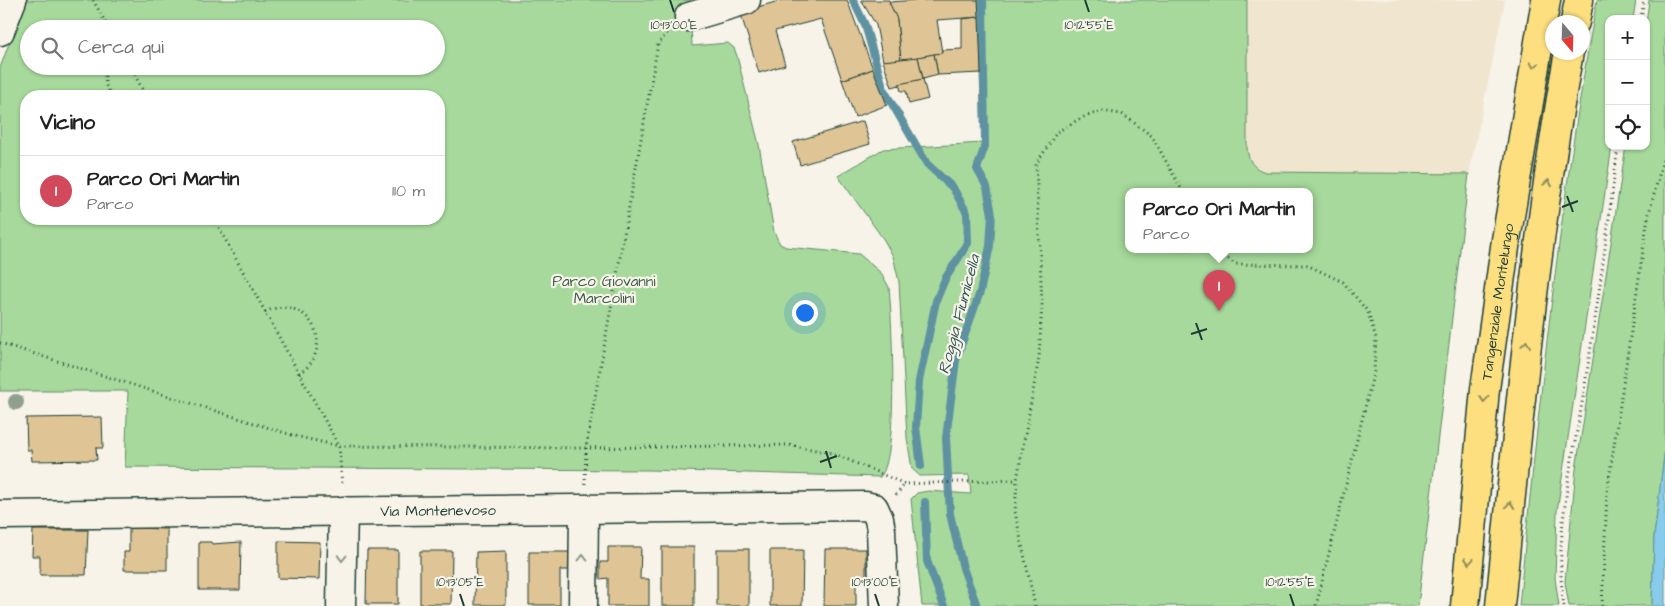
<!DOCTYPE html>
<html lang="it">
<head>
<meta charset="utf-8">
<style>
	:root { --surface:#fff; --page:#f6f6f6; --text:#222; --muted:#767676; --line:#e0e0e0; --accent:#d1495b }
	body { margin:0; font-family:"Architects Daughter",sans-serif; background:var(--page); color:var(--text) }
	.controls { position:absolute; right:15px; top:15px; display:grid; overflow:hidden; border-radius:10px; box-shadow:0 1px 4px #0004 }
	.controls button { width:45px; height:45px; display:grid; place-items:center; padding:0; border:0; border-bottom:1px solid var(--line); background:var(--surface); color:var(--text); font:25px sans-serif }
	.compass { position:absolute; left:1545px; top:15px; width:45px; height:45px; border-radius:50%; background:var(--surface); box-shadow:0 1px 4px #0004; rotate:161deg }
	.you { position:absolute; left:804px; top:312px; width:18px; height:18px; margin:-12px; border:4px solid #fff; border-radius:50%; background:#1a73e8; box-shadow:0 0 0 8px #1a73e833 }
	.badge { display:grid; place-items:center; width:32px; height:32px; border-radius:50%; background:var(--accent); color:#fff; font-size:16px; font-weight:700 }
	.pin { position:absolute; translate:-50% -41px; filter:drop-shadow(0 1px 2px #0008) }
	.pin::after { content:''; position:absolute; top:26px; width:18px; height:15px; background:inherit; clip-path:polygon(0 0,100% 0,50% 100%) }
	.popup { position:absolute; left:1125px; top:188px; width:188px; height:65px; box-sizing:border-box; display:grid; place-content:center; border-radius:10px; background:var(--surface); filter:drop-shadow(0 1px 4px #0005); font-size:16px; white-space:nowrap; color:var(--muted) }
	.popup b { font-size:19px; color:var(--text) }
	.popup::after { content:''; position:absolute; left:50%; top:100%; margin-left:-10px; border:10px solid transparent; border-top-color:var(--surface) }
	.list { margin:0; padding:0; list-style:none }
	h2 { display:flex; justify-content:space-between; align-items:center; height:65px; margin:0; padding:0 20px; font-size:21px }
	h2 small { font-size:16px; font-weight:400; color:var(--muted) }
	.list li { display:grid; grid-template-columns:32px 1fr auto; gap:15px; align-items:center; box-sizing:border-box; height:70px; padding:0 20px; border-top:1px solid var(--line) }
	.list b { display:block; font-size:19px; white-space:nowrap }
	.list p { margin:0; font-size:16px; white-space:nowrap; color:var(--muted) }
	.list em { font-size:16px; font-style:normal; color:var(--muted) }
	.icon { flex:none; width:28px; height:28px; fill:none; stroke:currentColor; stroke-width:2; stroke-linecap:round; stroke-linejoin:round }
	.map { position:relative; flex:none; width:1665px; height:606px; overflow:hidden }
	.search { position:absolute; background:var(--surface); box-shadow:0 1px 4px #0004; left:20px; top:20px; width:425px; height:55px; display:flex; align-items:center; gap:12px; box-sizing:border-box; padding:0 18px; border-radius:28px; color:var(--muted); font-size:19px }
	.panel { position:absolute; background:var(--surface); box-shadow:0 1px 4px #0004; left:20px; top:90px; width:425px; height:135px; border-radius:20px }
	.map>svg:first-child { display:block }
</style>
</head>
<body>
<div class="map">
<svg width="1665" height="606" viewBox="0 0 1665 606">
	<rect width="100%" height="100%" fill="#f7f3e8"/>
	<filter id="ink" filterUnits="userSpaceOnUse"><feTurbulence type="fractalNoise" baseFrequency=".02" numOctaves="2"/><feDisplacementMap in="SourceGraphic" scale="10" xChannelSelector="R" yChannelSelector="G"/><feConvolveMatrix kernelMatrix="1 2 1 2 8 2 1 2 1" color-interpolation-filters="sRGB"/></filter>
	<g filter="url(#ink)">
		<polygon fill="#f0e5cf" points="1247,0 1505,0 1469,174 1265,172 1257,169 1247,156"/>
		<g fill="#a6d99b" stroke="#628b68" fill-rule="evenodd">
			<path d="M25,0h665l2,46 36,-3 6,5 3,8 22,89 15,87 6,12 6,3 73,7 22,19 8,14c3,31 10,172 -9,190l-231,-7 -524,-3 3,-76h-128v-323zM29,29h407v37h-407zM26,96h413v123h-413z"/>
			<path d="M978,0h269v147c1,14 6,21 18,25l204,2 -51,432h-496l-11,-107 6,-6 11,-2 43,3 -2,-19 -49,1 -8,-7 -5,-31 -8,-156 -6,-26 -9,-16 -46,-64 45,-27 99,-6zM1129,192h180v58h-180z"/>
			<path d="M1597,0h39l-3,19h-24v127h3l-55,365 -2,67 4,28h-40c20,-202 41,-406 78,-606z"/>
			<polygon points="1649,0 1665,0 1665,448 1654,537 1652,606 1569,606 1565,582 1576,469 1626,146 1646,146 1646,23"/>
		</g>
		<polygon fill="#89cbea" stroke="#5f92a1" points="1665,448 1665,606 1652,606 1654,537"/>
		<g fill="none" stroke-linecap="round" stroke-linejoin="round">
			<g stroke="#5f92a1" stroke-width="8">
				<polyline points="853,0 865,25 884,90 927,164 953,188 967,213 968,243 945,279 936,301 919,381 916,427 921,466"/>
				<polyline points="925,502 927,561 944,606"/>
				<polyline points="977,606 963,568 950,514 946,438 956,360 980,292 990,246 992,215 987,187 977,169 985,146 983,0"/>
			</g>
		</g>
		<g fill="#dfc595" stroke="#1f3d34">
			<polygon points="783,0 847,0 873,69 842,80 821,19 775,31 785,65 759,73 742,18 743,11"/>
			<polygon points="861,0 889,0 897,19 901,60 883,61 876,25"/>
			<polygon points="918,0 978,0 979,17 937,20 942,53 901,60 897,19 889,2"/>
			<polygon points="979,17 981,73 938,75 934,54 942,53 942,50 962,49 962,19"/>
			<polygon points="934,54 938,75 923,79 918,57"/>
			<polygon points="918,57 923,79 892,87 883,61"/>
			<polygon points="873,69 887,105 855,117 842,80"/>
			<polygon points="923,79 928,99 909,104 906,91 901,91 899,84"/>
			<polygon points="863,121 870,144 800,165 793,142"/>
			<polygon points="102,417 103,448 96,448 97,460 32,461 31,450 27,450 26,418"/>
			<polygon points="129,528 167,529 167,570 124,570 124,552 129,552"/>
			<polygon points="33,530 88,530 86,575 40,575 40,556 32,556"/>
			<polygon points="278,541 320,542 319,579 278,578"/>
			<polygon points="199,542 211,542 212,544 241,542 240,590 199,590"/>
			<polygon points="608,547 641,547 640,579 649,579 649,606 608,606 608,578 600,579 600,562 608,562"/>
			<rect x="662" y="547" width="32" height="59"/>
			<rect x="717" y="549" width="32" height="57"/>
			<polygon points="825,549 866,549 866,578 856,577 856,606 824,606"/>
			<polygon points="367,550 398,550 398,604 366,604"/>
			<polygon points="770,550 803,550 802,606 770,606"/>
			<polygon points="420,551 452,551 451,604 420,604"/>
			<polygon points="506,551 506,605 475,605 476,552"/>
			<polygon points="529,552 571,552 571,570 560,570 560,605 529,605"/>
		</g>
		<g fill="none" stroke-linecap="round" stroke-linejoin="round">
			<defs>
				<g id="minor">
					<polyline points="689,17 746,0"/>
					<polyline points="0,31 12,0"/>
					<path id="s1" d="M0,515l866,-9 8,2 5,11 2,11 3,76"/>
					<polyline points="341,606 343,511"/>
					<polyline points="583,606 584,510"/>
				</g>
				<g id="trunk">
					<polyline points="1575,22 1579,0"/>
					<path id="s2" d="M1465,606l20,-217 21,-149 40,-240"/>
					<path d="M1500,606c18,-185 36,-370 69,-554"/>
				</g>
			</defs>
			<use href="#minor" stroke="#1f3d34" stroke-width="31"/>
			<use href="#trunk" stroke="#1f3d34" stroke-width="31"/>
			<g stroke="#1f3d34" stroke-width="3" stroke-dasharray="1 4" stroke-linecap="butt">
				<polyline points="93,0 109,29"/>
				<polyline points="1641,19 1644,0"/>
				<polyline points="105,66 105,84 111,96"/>
				<polyline points="130,66 146,96"/>
				<polyline points="214,219 339,446 342,485"/>
				<polyline points="1216,250 1235,264 1307,265 1343,282 1368,312 1376,338 1374,371 1316,606"/>
				<path d="M265,312c42,-21 74,35 34,62"/>
				<polyline points="0,343 295,436 339,446 586,448 658,44 668,32"/>
				<polyline points="585,484 586,448 789,445 832,453 905,484 1017,480"/>
				<polyline points="896,495 905,484"/>
				<polyline points="1035,606 1015,512 1017,480 1039,358 1042,304 1036,164 1057,132 1081,118 1102,111 1122,114 1152,136 1183,192"/>
				<path d="M1564,606c-11,-68 9,-147 20,-215 13,-81 24,-163 34,-245"/>
				<polyline points="1602,606 1607,493 1614,445 1648,217 1665,152"/>
			</g>
			<use href="#minor" stroke="#f7f3e8" stroke-width="28"/>
			<use href="#trunk" stroke="#fddf80" stroke-width="28"/>
		</g>
		<circle fill="#8fa091" cx="16" cy="402" r="8"/>
		<defs><path id="oneway-chevron" d="M-2-3.5L2.5 0L-2 3.5" fill="none" stroke-width="1.6" stroke-linecap="round" stroke-linejoin="round" transform="scale(1.25)"/></defs>
		<g stroke="#8e8e5a">
			<use href="#oneway-chevron" transform="translate(1534 65) rotate(100)"/>
			<use href="#oneway-chevron" transform="translate(1548 183) rotate(-81)"/>
			<use href="#oneway-chevron" transform="translate(1526 344) rotate(-83)"/>
			<use href="#oneway-chevron" transform="translate(1484 399) rotate(95)"/>
			<use href="#oneway-chevron" transform="translate(1510 505) rotate(-85)"/>
			<use href="#oneway-chevron" transform="translate(1469 561) rotate(95)"/>
		</g>
		<g stroke="#8b988e">
			<use href="#oneway-chevron" transform="translate(342 558) rotate(91)"/>
			<use href="#oneway-chevron" transform="translate(583 558) rotate(-89)"/>
		</g>
	</g>
	<path fill="none" stroke="#1f3d34" stroke-width="2" d="M670,0l4,12M1085,0l4,12M1567,196l6,16M1562,207l16,-6M1196,323l6,17M1191,334l16,-5M826,451l5,17M820,462l17,-6M460,594l4,12M875,594l4,12M1290,594l4,12"/>
	<g text-anchor="middle" stroke-width="4.5" stroke-linejoin="round" paint-order="stroke">
		<g font-size="15" fill="#3a5c49" stroke="#f7f3e8">
			<text x="604" y="286">Parco Giovanni<tspan x="604" dy="17">Marcolini</tspan></text>
		</g>
		<g font-size="15" fill="#1f3d34" stroke="#f7f3e8">
			<text dy="5" stroke="none"><textPath href="#s2" startOffset="306">Tangenziale Montelungo</textPath></text>
			<text dy="5" stroke="none"><textPath href="#s1" startOffset="438">Via Montenevoso</textPath></text>
		</g>
		<g font-size="16" font-style="italic" fill="#345958" stroke="#f7f3e8">
			<text transform="translate(958 314) rotate(-75)" y="6">Roggia Fiumicella</text>
		</g>
	</g>
	<g font-size="12" text-anchor="middle" fill="#1f3d34" stroke="#f7f3e8" stroke-width="4.5" stroke-linejoin="round" paint-order="stroke">
		<text x="674" y="29">10°13'00"E</text>
		<text x="1089" y="29">10°12'55"E</text>
		<text x="460" y="586">10°13'05"E</text>
		<text x="875" y="586">10°13'00"E</text>
		<text x="1290" y="586">10°12'55"E</text>
	</g>
</svg>
<div class="controls">
<button>+</button>
<button>−</button>
<button><svg class="icon" aria-label="locate" viewBox="0 0 24 24"><circle cx="12" cy="12" r="6"/><path d="M12 2v4M12 18v4M2 12h4M18 12h4"/></svg></button>
</div>
<svg class="compass" viewBox="-18 -18 36 36"><path d="M0-13l5 13h-10z" fill="#e53935"/><path d="M0 13l5-13h-10z" fill="#767676"/></svg>
<div class="you"></div>
<div class="pin badge" style="left:1219px;top:311px">1</div>
<div class="popup"><b>Parco Ori Martin</b>Parco</div>
<div class="search"><svg class="icon" aria-label="search" viewBox="0 0 24 24"><circle cx="10" cy="10" r="6"/><path d="M15 15l6 6"/></svg>Cerca qui</div>
<section class="panel">
<h2>Vicino<small></small></h2>
<ul class="list">
<li><span class="badge">1</span><div><b>Parco Ori Martin</b><p>Parco</p></div><em>110 m</em></li>
</ul>
</section>
</div>
</body>
</html>
